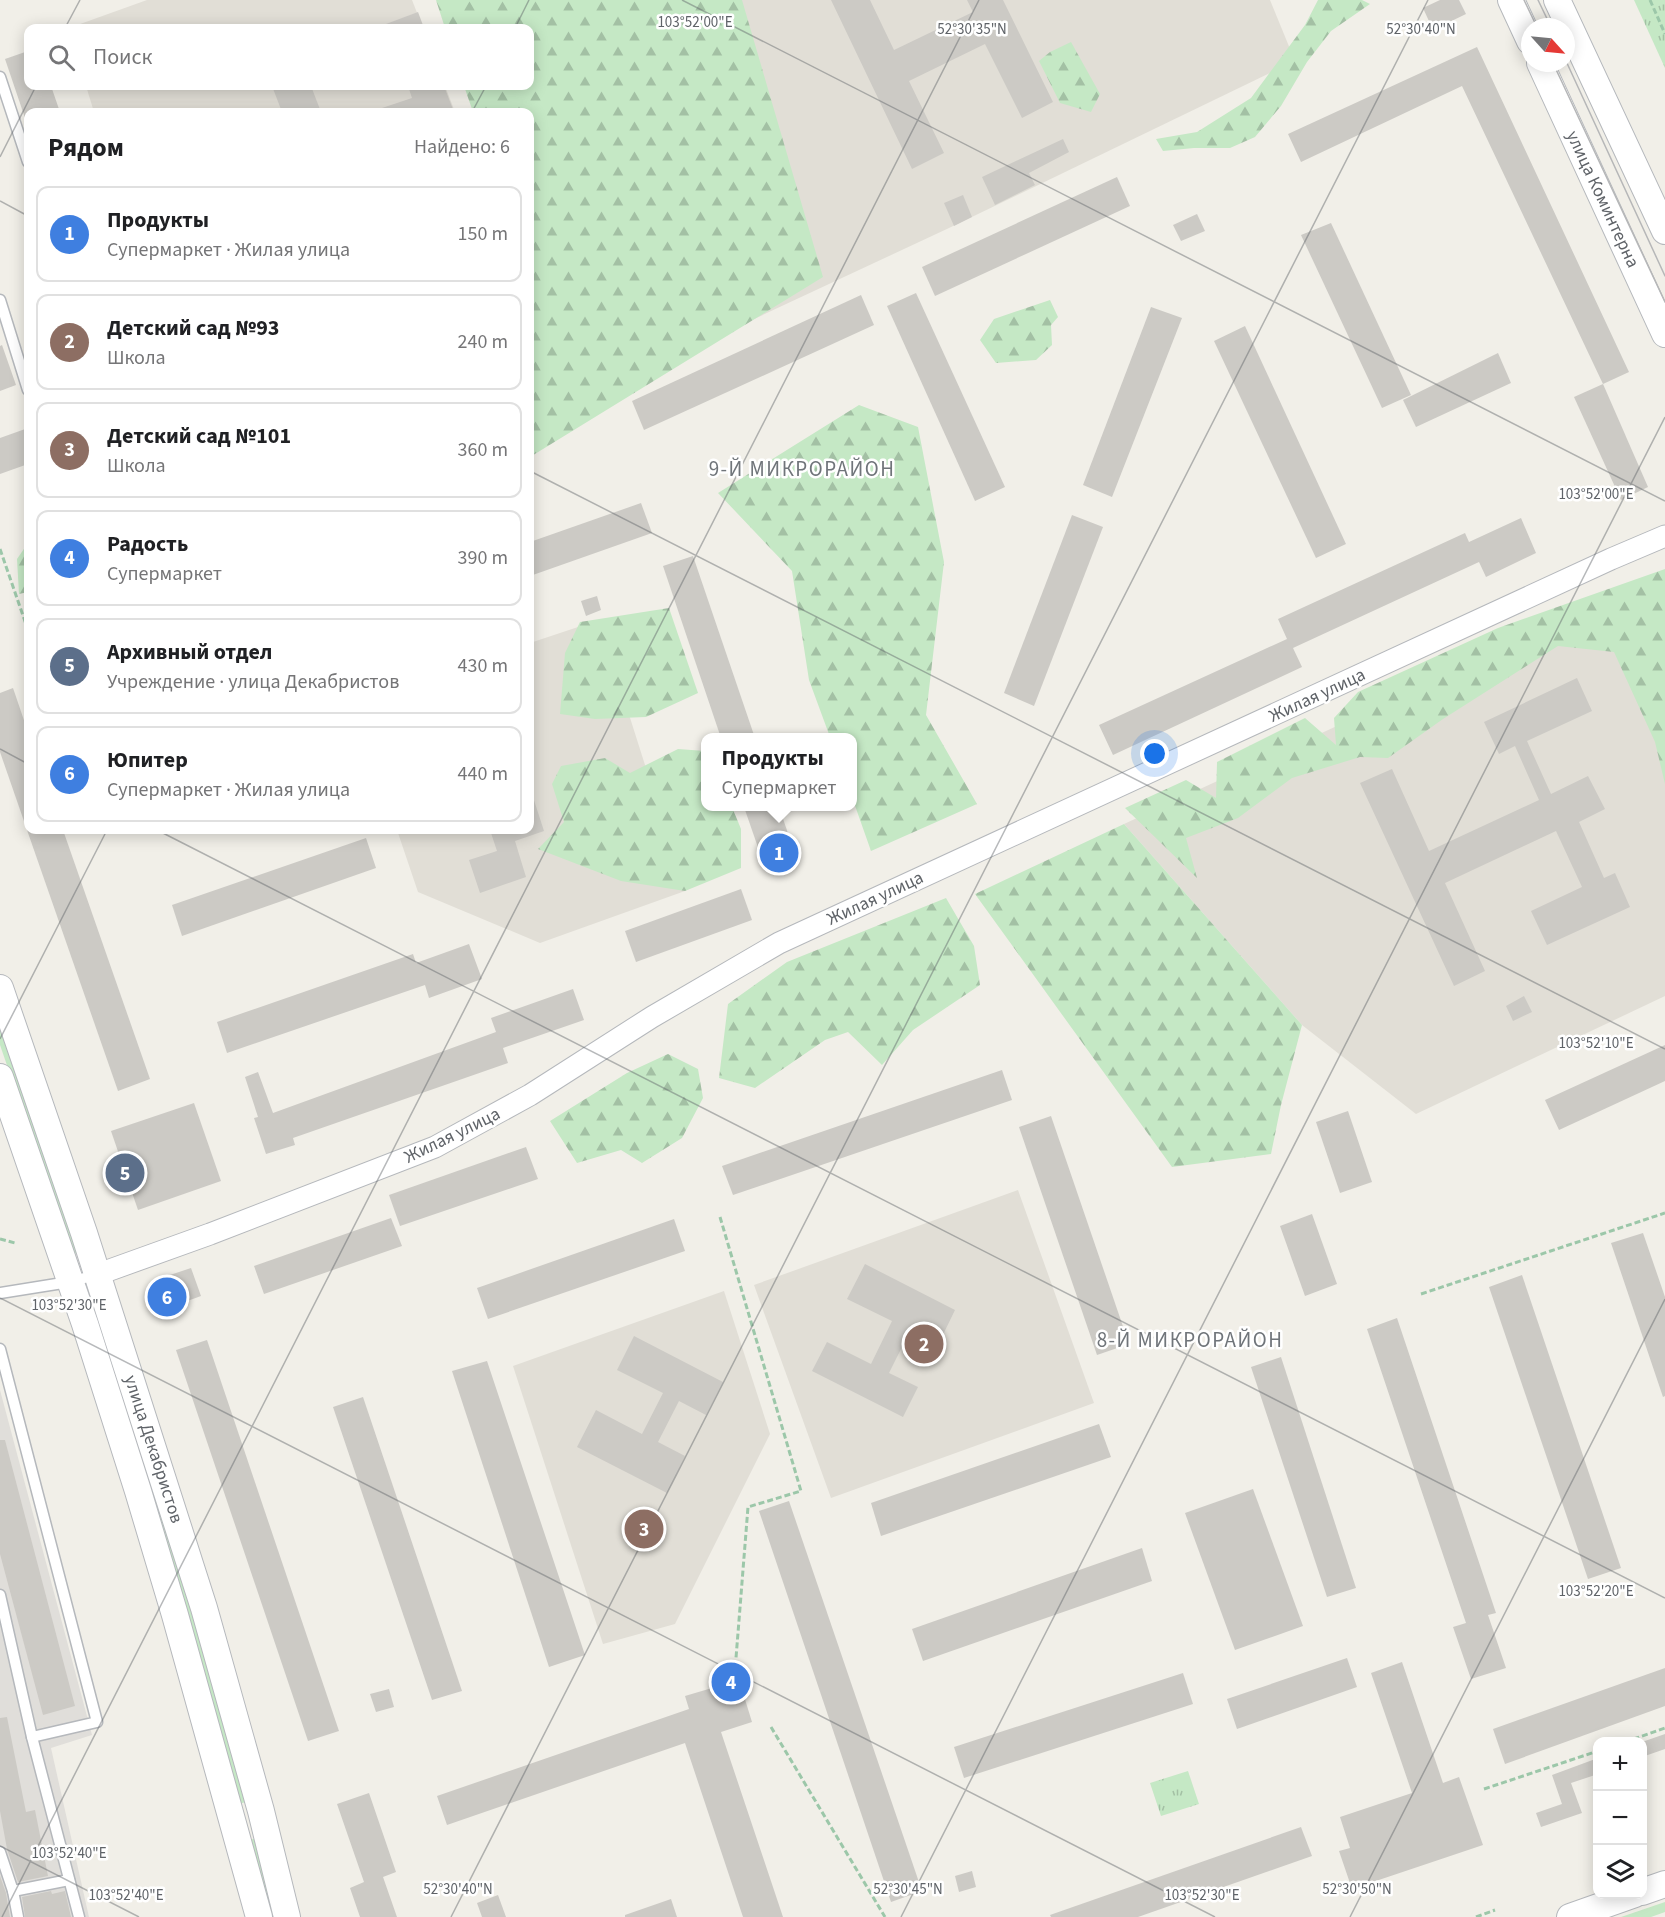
<!DOCTYPE html>
<html lang="ru">
<head>
<meta charset="utf-8">
<style>
	:root { --surface:#fff; --page:#f2f2f2; --text:#202124; --muted:#757577; --line:#e0e0e0; --accent:#7c3aed }
	body { margin:0; font-family:"Source Sans 3",sans-serif; background:var(--page); color:var(--text) }
	.controls { position:absolute; right:18px; bottom:18px; display:grid; overflow:hidden; border-radius:12px; box-shadow:0 3px 15px #0003 }
	.controls button { width:54px; height:54px; display:grid; place-items:center; padding:0; border:0; border-bottom:2px solid var(--line); background:var(--surface); color:var(--text); font:30px sans-serif }
	.compass { position:absolute; left:1521px; top:18px; width:54px; height:54px; border-radius:50%; background:var(--surface); box-shadow:0 3px 15px #0003; rotate:117deg }
	.you { position:absolute; left:1155px; top:754px; width:21px; height:21px; margin:-15px; border:4px solid #fff; border-radius:50%; background:#1a73e8; box-shadow:0 0 0 9px #1a73e833 }
	.badge { display:grid; place-items:center; width:39px; height:39px; border-radius:50%; background:var(--accent); color:#fff; font-size:20px; font-weight:700 }
	.pin { position:absolute; translate:-50% -50%; border:3px solid #fff; box-shadow:0 2px 6px #0006 }
	.popup { position:absolute; left:701px; top:733px; width:156px; height:78px; box-sizing:border-box; display:grid; place-content:center; border-radius:12px; background:var(--surface); filter:drop-shadow(0 2px 4px #0005); font-size:20px; white-space:nowrap; color:var(--muted) }
	.popup b { font-size:22px; color:var(--text) }
	.popup::after { content:''; position:absolute; left:50%; top:100%; margin-left:-12px; border:12px solid transparent; border-top-color:var(--surface) }
	.list { margin:0; padding:0; list-style:none }
	h2 { display:flex; justify-content:space-between; align-items:center; height:78px; margin:0; padding:0 24px; font-size:26px }
	h2 small { font-size:20px; font-weight:400; color:var(--muted) }
	.list li { display:grid; grid-template-columns:39px 1fr auto; gap:18px; align-items:center; box-sizing:border-box; height:96px; margin:0 12px 12px; padding:0 12px; border:2px solid var(--line); border-radius:12px }
	.list b { display:block; font-size:22px; white-space:nowrap }
	.list p { margin:0; font-size:20px; white-space:nowrap; color:var(--muted) }
	.list em { font-size:20px; font-style:normal; color:var(--muted) }
	.icon { flex:none; width:33px; height:33px; fill:none; stroke:currentColor; stroke-width:2; stroke-linecap:round; stroke-linejoin:round }
	.map { position:relative; flex:none; width:1665px; height:1917px; overflow:hidden }
	.search { position:absolute; background:var(--surface); box-shadow:0 3px 15px #0003; left:24px; top:24px; width:510px; height:66px; display:flex; align-items:center; gap:15px; box-sizing:border-box; padding:0 21px; border-radius:12px; color:var(--muted); font-size:22px }
	.panel { position:absolute; background:var(--surface); box-shadow:0 3px 15px #0003; left:24px; top:108px; width:510px; height:726px; border-radius:12px }
	.map>svg:first-child { display:block }
</style>
</head>
<body>
<div class="map">
<svg width="1665" height="1917" viewBox="0 0 1665 1917">
	<defs>
		<pattern id="forest-firs" width="22" height="20" patternUnits="userSpaceOnUse" patternTransform="scale(1.5)"><rect width="22" height="20" fill="#c5e8c5"/><path d="M5 1l3.5 6h-7zM16 11l3.5 6h-7z" fill="#a3c0a4"/></pattern>
		<pattern id="park-tufts" width="24" height="20" patternUnits="userSpaceOnUse" patternTransform="scale(1.5)"><rect width="24" height="20" fill="#c5e8c5"/><path d="M3 7l-1-3M5 7V3M7 7l1-3M15 17l-1-3M17 17v-4M19 17l1-3" fill="none" stroke="#a3c0a4"/></pattern>
	</defs>
	<rect width="100%" height="100%" fill="#f1efe8"/>
	<polygon fill="#e0deda" points="0,1390 92,1735 51,1748 89,1917 0,1917"/>
	<g fill="#e1ded6">
		<polygon points="147,0 412,0 423,28 69,28"/>
		<polygon points="647,0 1270,0 1295,61 949,228 737,327"/>
		<polygon points="86,86 445,86 455,112 94,112"/>
		<polygon points="1665,575 1665,996 1416,1114 1302,1025 1124,824"/>
		<polygon points="599,620 685,891 540,943 418,892 397,830 530,830 530,643"/>
		<polygon points="1018,1190 1094,1403 831,1498 754,1285"/>
		<polygon points="724,1291 770,1434 675,1624 603,1644 513,1366"/>
	</g>
	<g fill="#c5e8c5">
		<polygon points="0,1021 79,1253 72,1254 0,1045"/>
		<polygon points="95,1302 160,1500 249,1801 239,1804 88,1303"/>
		<polygon points="258,1838 276,1917 269,1917 249,1840"/>
		<polygon points="1665,1902 1665,1912 1651,1917 1621,1917"/>
	</g>
	<g fill="url(#forest-firs)">
		<polygon points="436,0 742,0 823,277 530,457 530,112 473,112 464,86 530,86 530,28 445,28"/>
		<polygon points="1318,0 1362,0 1370,4 1331,31 1307,62 1281,106 1255,137 1230,148 1194,148 1163,151 1156,139 1197,132 1251,98 1305,25"/>
		<polygon points="1071,42 1100,94 1091,112 1060,103 1039,61 1050,52"/>
		<polygon points="1050,300 1058,317 1051,325 1052,345 1036,360 996,363 980,340 994,319"/>
		<polygon points="859,405 918,427 944,562 926,715 977,804 871,851 853,800 852,738 830,737 809,680 792,571 718,493"/>
		<polygon points="28,543 28,592 19,594 17,559"/>
		<polygon points="1665,569 1665,784 1655,742 1614,652 1558,646 1443,719 1388,758 1360,757 1292,778 1238,818 1186,838 1197,878 1125,808 1186,780 1216,798 1217,762 1305,718 1336,745 1334,718 1358,692 1498,628"/>
		<polygon points="669,608 698,693 646,717 595,719 560,714 565,653 580,622"/>
		<polygon points="678,749 705,751 706,806 732,807 741,829 741,868 685,891 621,881 538,849 564,822 552,784 561,766 605,758 630,773"/>
		<polygon points="1124,824 1302,1025 1281,1105 1271,1154 1172,1167 975,894"/>
		<polygon points="946,898 974,946 980,985 913,1030 882,1065 848,1032 825,1040 755,1088 719,1078 728,1004 787,962"/>
		<polygon points="668,1054 698,1069 703,1098 682,1138 642,1163 621,1150 577,1163 550,1121 627,1073"/>
	</g>
	<g fill="url(#park-tufts)">
		<polygon points="1634,0 1665,0 1665,68"/>
		<polygon points="1188,1771 1199,1804 1161,1816 1150,1783"/>
	</g>
	<g fill="#cccac5">
		<polygon points="831,0 870,0 894,50 973,12 967,0 1003,0 1053,102 1022,118 985,44 909,81 944,153 912,169"/>
		<polygon points="1440,0 1459,0 1466,14 1433,30 1423,8"/>
		<polygon points="418,12 424,28 378,28 378,27"/>
		<polygon points="1477,47 1629,372 1603,384 1462,86 1301,162 1288,134"/>
		<polygon points="28,51 28,86 51,86 60,112 28,112 28,121 26,121 5,59"/>
		<polygon points="272,86 311,86 321,112 282,112"/>
		<polygon points="408,86 444,86 454,112 376,112 376,110 412,98"/>
		<polygon points="1063,139 1069,152 1029,173 1035,185 995,205 982,177"/>
		<polygon points="1117,177 1130,206 935,296 922,267"/>
		<polygon points="963,195 972,217 954,226 944,203"/>
		<polygon points="1197,214 1205,231 1181,241 1173,225"/>
		<polygon points="1331,223 1411,395 1382,408 1301,235"/>
		<polygon points="916,293 1005,487 975,501 887,306"/>
		<polygon points="861,295 874,325 644,430 632,401"/>
		<polygon points="1151,307 1182,318 1112,497 1083,485"/>
		<polygon points="1245,326 1346,544 1316,558 1214,341"/>
		<polygon points="2,345 16,385 0,391 0,346"/>
		<polygon points="1498,353 1511,383 1416,427 1403,400"/>
		<polygon points="1603,384 1648,487 1621,500 1574,397"/>
		<polygon points="28,428 28,464 0,474 0,438"/>
		<polygon points="641,503 652,533 530,576 530,542"/>
		<polygon points="1072,515 1103,527 1034,706 1004,693"/>
		<polygon points="1521,518 1536,553 1486,577 1479,562 1293,648 1302,667 1113,755 1099,725 1287,639 1278,619 1465,533 1469,542"/>
		<polygon points="693,556 755,738 721,738 663,566"/>
		<polygon points="597,596 601,610 586,616 581,601"/>
		<polygon points="1577,678 1592,711 1527,741 1551,794 1588,776 1605,809 1579,822 1604,878 1615,873 1630,907 1547,945 1531,911 1582,887 1556,831 1445,883 1485,971 1454,986 1360,783 1392,769 1429,851 1539,800 1515,746 1499,754 1484,722"/>
		<polygon points="13,688 28,732 28,827 26,827 0,752 0,693"/>
		<polygon points="532,794 544,831 515,841 526,877 480,893 469,860 497,851 490,830 530,830 530,795"/>
		<polygon points="744,807 779,807 793,848 762,859"/>
		<polygon points="27,830 63,830 150,1079 118,1091"/>
		<polygon points="366,838 376,868 182,936 172,905"/>
		<polygon points="741,889 752,920 636,962 625,931"/>
		<polygon points="469,944 482,979 429,998 425,985 227,1053 217,1022 413,954 416,963"/>
		<polygon points="573,989 584,1020 503,1048 508,1063 293,1138 295,1145 266,1154 254,1118 258,1117 245,1077 258,1072 273,1113 496,1032 491,1018"/>
		<polygon points="1524,996 1532,1012 1513,1021 1506,1006"/>
		<polygon points="1665,1045 1665,1081 1559,1130 1545,1100"/>
		<polygon points="1002,1070 1012,1100 733,1195 722,1166"/>
		<polygon points="194,1103 221,1181 138,1210 111,1131"/>
		<polygon points="1348,1111 1372,1182 1340,1193 1316,1122"/>
		<polygon points="1051,1116 1129,1344 1097,1355 1019,1127"/>
		<polygon points="526,1147 538,1179 400,1226 389,1195"/>
		<polygon points="1312,1214 1337,1284 1305,1296 1280,1226"/>
		<polygon points="391,1218 402,1246 264,1294 254,1266"/>
		<polygon points="674,1219 685,1251 488,1319 477,1288"/>
		<polygon points="1643,1233 1665,1297 1665,1396 1663,1397 1611,1243"/>
		<polygon points="865,1264 955,1310 938,1345 910,1331 889,1373 918,1387 903,1417 812,1371 827,1342 871,1364 892,1321 847,1299"/>
		<polygon points="191,1268 201,1296 171,1307 161,1278"/>
		<polygon points="1522,1275 1621,1568 1588,1579 1489,1287"/>
		<polygon points="1397,1318 1496,1613 1488,1615 1506,1668 1471,1679 1453,1627 1466,1623 1367,1329"/>
		<polygon points="634,1336 723,1382 706,1415 679,1401 658,1442 685,1456 667,1493 577,1447 596,1410 642,1434 663,1393 617,1370"/>
		<polygon points="207,1340 339,1731 308,1741 176,1350"/>
		<polygon points="1281,1357 1356,1588 1327,1597 1251,1367"/>
		<polygon points="487,1361 585,1655 549,1667 452,1371"/>
		<polygon points="363,1397 462,1691 432,1700 333,1407"/>
		<polygon points="1099,1424 1111,1457 881,1536 871,1503"/>
		<polygon points="0,1440 5,1440 75,1706 43,1715 0,1554"/>
		<polygon points="1253,1489 1303,1626 1235,1650 1185,1513"/>
		<polygon points="789,1501 922,1891 891,1902 759,1511"/>
		<polygon points="1142,1548 1152,1581 923,1661 912,1629"/>
		<polygon points="1347,1658 1357,1687 1237,1729 1227,1699"/>
		<polygon points="1402,1662 1443,1783 1459,1777 1483,1845 1352,1889 1339,1851 1350,1848 1340,1817 1412,1793 1371,1673"/>
		<polygon points="1665,1668 1665,1706 1505,1764 1493,1729"/>
		<polygon points="1183,1673 1193,1704 964,1778 954,1747"/>
		<polygon points="739,1680 752,1722 721,1732 783,1917 743,1917 685,1743 447,1825 437,1796 689,1709 685,1696"/>
		<polygon points="389,1689 394,1707 376,1712 370,1694"/>
		<polygon points="7,1717 26,1812 35,1810 48,1876 18,1882 7,1849 0,1811 0,1718"/>
		<polygon points="1665,1734 1665,1749 1642,1757 1642,1742"/>
		<polygon points="1598,1758 1598,1774 1571,1783 1582,1813 1541,1827 1536,1813 1562,1804 1552,1775"/>
		<polygon points="369,1793 396,1872 383,1877 397,1917 360,1917 350,1888 364,1882 337,1804"/>
		<polygon points="1301,1827 1312,1856 1138,1917 1051,1917 1050,1915"/>
		<polygon points="972,1871 976,1887 959,1892 955,1876"/>
		<polygon points="0,1876 6,1893 10,1917 0,1917"/>
		<polygon points="51,1891 52,1894 65,1891 71,1917 25,1917 22,1897"/>
		<polygon points="498,1895 506,1917 482,1917 477,1903"/>
		<polygon points="671,1899 677,1917 625,1917 625,1915"/>
	</g>
	<g fill="none" stroke-linecap="round" stroke-linejoin="round">
		<defs>
			<g id="service">
				<polyline points="0,77 28,162"/>
				<polyline points="0,300 28,390"/>
				<polyline points="0,1293 69,1282 96,1275"/>
				<polyline points="0,1349 97,1722 32,1737"/>
				<polyline points="0,1595 32,1737 79,1917"/>
				<polyline points="0,1852 13,1891 18,1917"/>
				<polyline points="13,1891 69,1880"/>
			</g>
			<polyline id="minor" points="96,1275 210,1234 435,1147 530,1095 652,1017 779,943 1611,559 1665,536"/>
			<g id="tertiary">
				<polyline points="1511,0 1530,41"/>
				<polyline points="1557,0 1665,231"/>
				<polyline points="1540,63 1665,334"/>
				<polyline points="0,988 84,1233 204,1608 261,1811 287,1917"/>
				<polyline points="0,1077 85,1324 138,1491 175,1615 259,1917"/>
				<polyline points="1642,1892 1665,1884"/>
				<polyline points="1570,1917 1635,1894"/>
			</g>
		</defs>
		<use href="#service" stroke="#b5b8bc" stroke-width="13"/>
		<use href="#minor" stroke="#b5b8bc" stroke-width="23"/>
		<use href="#tertiary" stroke="#b5b8bc" stroke-width="28"/>
		<g stroke="#9cc7a9" stroke-width="3" stroke-dasharray="6 3" stroke-linecap="butt">
			<polyline points="1650,0 1665,34"/>
			<polyline points="0,549 28,630"/>
			<polyline points="720,1217 801,1491 748,1507 736,1658"/>
			<polyline points="0,1239 15,1243"/>
			<polyline points="1421,1294 1665,1213"/>
			<polyline points="771,1727 885,1917"/>
			<polyline points="1625,1742 1665,1728"/>
			<polyline points="1484,1789 1598,1751"/>
			<polyline points="1476,1917 1495,1910"/>
		</g>
		<use href="#service" stroke="#fff" stroke-width="10"/>
		<use href="#minor" stroke="#fff" stroke-width="21"/>
		<use href="#tertiary" stroke="#fff" stroke-width="26"/>
		<g stroke="#b6b7b8" stroke-width="1.5">
			<polyline points="1524,0 1537,27"/>
			<polyline points="1538,0 1551,27"/>
			<polyline points="1566,61 1665,276"/>
			<polyline points="1553,63 1665,302"/>
		</g>
	</g>
	<path fill="none" stroke="#5f6368" stroke-width="1.5" stroke-opacity="0.45" d="M682,0l983,501M65,28l15,-28M515,28l14,-28M472,112l14,-26M0,157l36,-71M0,201l28,15M530,471l1135,578M0,749l28,15M157,830l1508,768M0,1039l107,-209M0,1298l1215,619M0,1846l139,71M2,1917l977,-1917M451,1917l977,-1917M901,1917l764,-1500M1350,1917l315,-618"/>
	<g text-anchor="middle" stroke-width="5" stroke-linejoin="round" paint-order="stroke">
		<g font-size="18" fill="#5f6368" stroke="#fff">
			<text transform="translate(1603 199) rotate(65)" y="6">улица Коминтерна</text>
			<text transform="translate(1317 695) rotate(-25)" y="6">Жилая улица</text>
			<text transform="translate(875 898) rotate(-25)" y="6">Жилая улица</text>
			<text transform="translate(452 1135) rotate(-26)" y="6">Жилая улица</text>
			<text transform="translate(154 1449) rotate(72)" y="6">улица Декабристов</text>
		</g>
		<g font-size="21" letter-spacing="1.5" fill="#70757a" stroke="#fff">
			<text x="802" y="476">9-Й МИКРОРАЙОН</text>
			<text x="1190" y="1347">8-Й МИКРОРАЙОН</text>
		</g>
	</g>
	<g font-size="15" text-anchor="middle" fill="#5f6368" stroke="#fff" stroke-width="5" stroke-linejoin="round" paint-order="stroke">
		<text x="695" y="27">103°52'00"E</text>
		<text x="972" y="34">52°30'35"N</text>
		<text x="1421" y="34">52°30'40"N</text>
		<text x="1596" y="499">103°52'00"E</text>
		<text x="1596" y="1048">103°52'10"E</text>
		<text x="69" y="1310">103°52'30"E</text>
		<text x="1596" y="1596">103°52'20"E</text>
		<text x="69" y="1858">103°52'40"E</text>
		<text x="458" y="1894">52°30'40"N</text>
		<text x="908" y="1894">52°30'45"N</text>
		<text x="1357" y="1894">52°30'50"N</text>
		<text x="126" y="1900">103°52'40"E</text>
		<text x="1202" y="1900">103°52'30"E</text>
	</g>
</svg>
<div class="controls">
<button>+</button>
<button>−</button>
<button><svg class="icon" aria-label="layers" viewBox="0 0 24 24"><path d="M12 4l9 5-9 5-9-5zM3 14l9 5 9-5"/></svg></button>
</div>
<svg class="compass" viewBox="-18 -18 36 36"><path d="M0-13l5 13h-10z" fill="#e53935"/><path d="M0 13l5-13h-10z" fill="#757577"/></svg>
<div class="you"></div>
<div class="pin badge" style="left:779px;top:853px;background:#3f7fe0">1</div>
<div class="popup"><b>Продукты</b>Супермаркет</div>
<div class="pin badge" style="left:924px;top:1344px;background:#8d6e63">2</div>
<div class="pin badge" style="left:644px;top:1529px;background:#8d6e63">3</div>
<div class="pin badge" style="left:731px;top:1682px;background:#3f7fe0">4</div>
<div class="pin badge" style="left:125px;top:1173px;background:#5c6f8a">5</div>
<div class="pin badge" style="left:167px;top:1297px;background:#3f7fe0">6</div>
<div class="search"><svg class="icon" aria-label="search" viewBox="0 0 24 24"><circle cx="10" cy="10" r="6"/><path d="M15 15l6 6"/></svg>Поиск</div>
<section class="panel">
<h2>Рядом<small>Найдено: 6</small></h2>
<ul class="list">
<li><span class="badge" style="background:#3f7fe0">1</span><div><b>Продукты</b><p>Супермаркет · Жилая улица</p></div><em>150 m</em></li>
<li><span class="badge" style="background:#8d6e63">2</span><div><b>Детский сад №93</b><p>Школа</p></div><em>240 m</em></li>
<li><span class="badge" style="background:#8d6e63">3</span><div><b>Детский сад №101</b><p>Школа</p></div><em>360 m</em></li>
<li><span class="badge" style="background:#3f7fe0">4</span><div><b>Радость</b><p>Супермаркет</p></div><em>390 m</em></li>
<li><span class="badge" style="background:#5c6f8a">5</span><div><b>Архивный отдел</b><p>Учреждение · улица Декабристов</p></div><em>430 m</em></li>
<li><span class="badge" style="background:#3f7fe0">6</span><div><b>Юпитер</b><p>Супермаркет · Жилая улица</p></div><em>440 m</em></li>
</ul>
</section>
</div>
</body>
</html>
